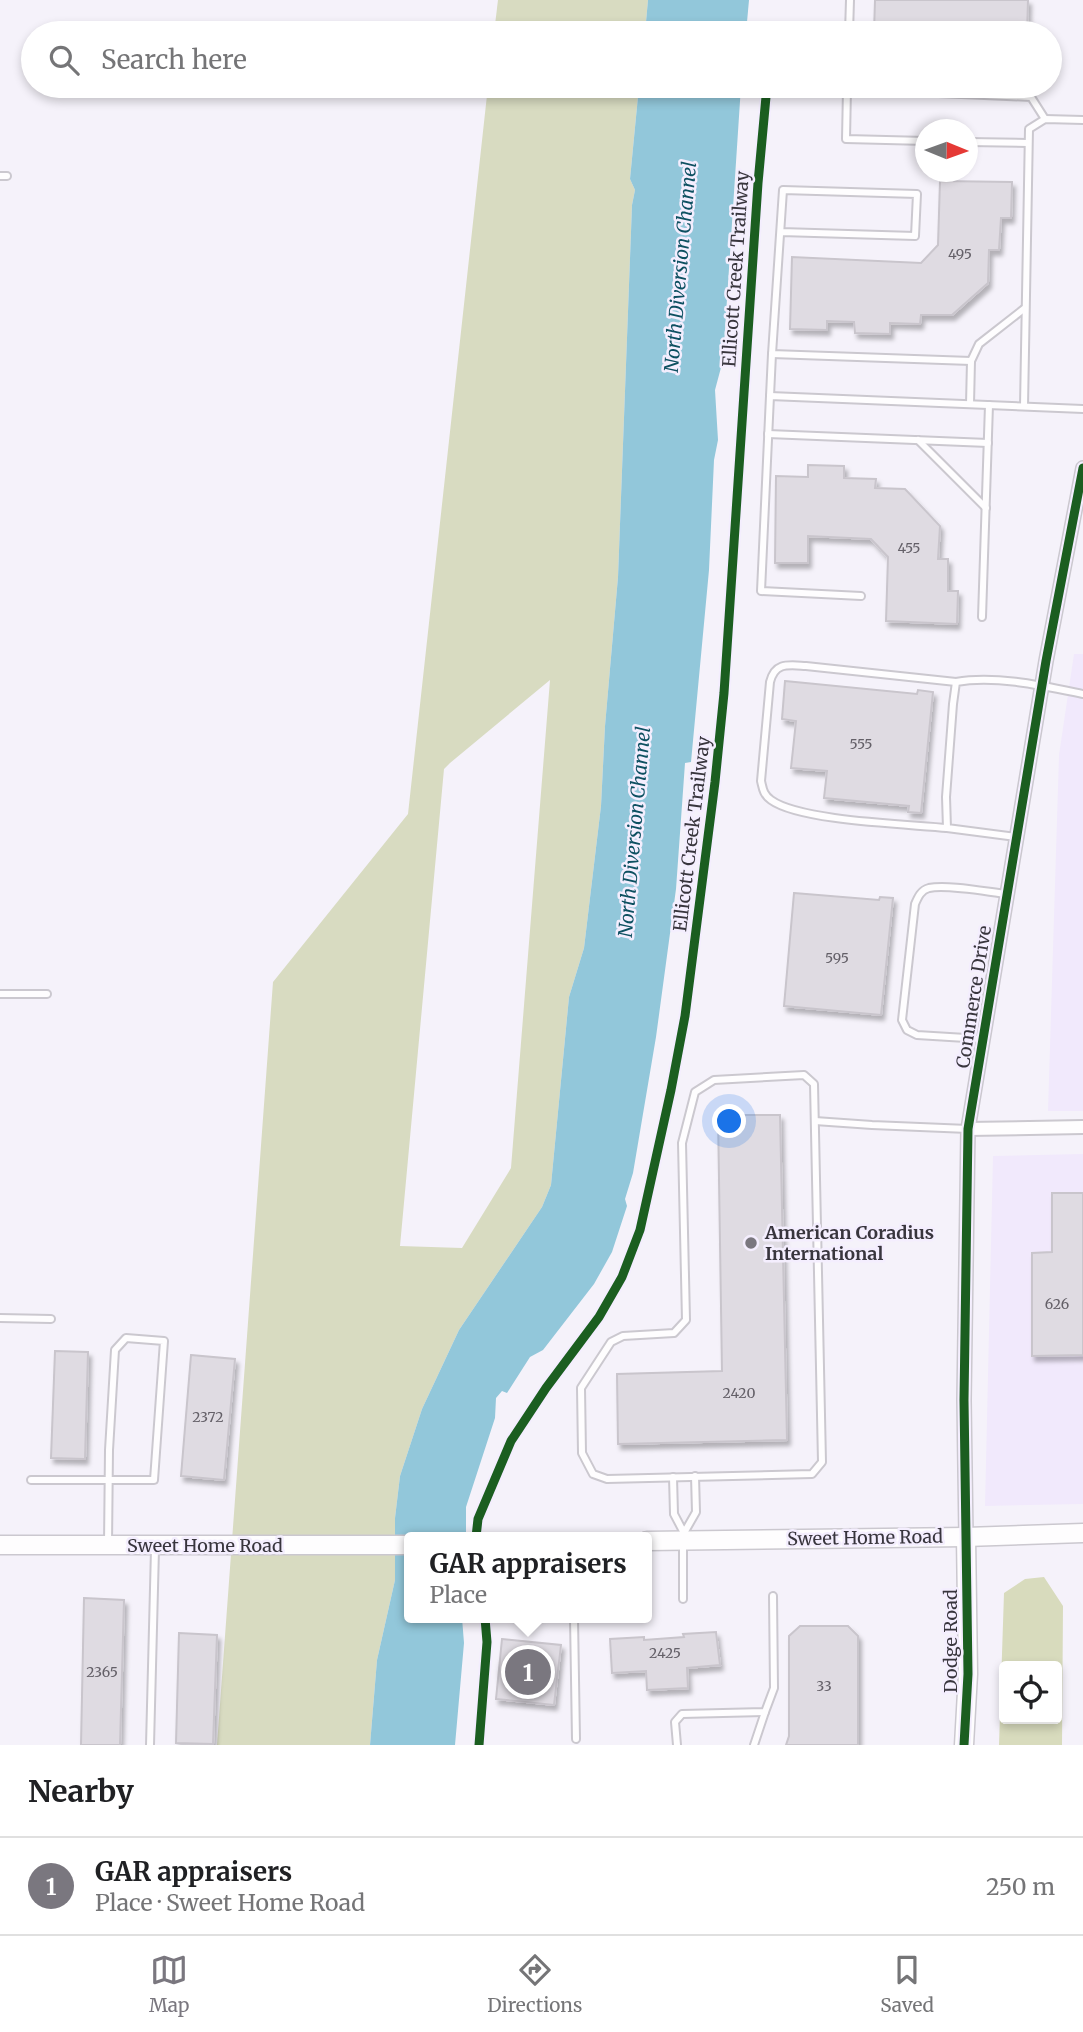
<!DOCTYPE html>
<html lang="en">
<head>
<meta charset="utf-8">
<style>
	:root { --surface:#fff; --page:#f6f6f6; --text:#202124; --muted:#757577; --line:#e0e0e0; --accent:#7a777f }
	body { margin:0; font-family:Merriweather,serif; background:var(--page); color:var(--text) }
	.controls { position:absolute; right:21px; bottom:21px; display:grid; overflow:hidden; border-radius:7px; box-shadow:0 4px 10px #0003 }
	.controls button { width:63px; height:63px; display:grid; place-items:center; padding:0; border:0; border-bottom:2px solid var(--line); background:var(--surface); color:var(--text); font:35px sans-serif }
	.compass { position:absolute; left:915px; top:119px; width:63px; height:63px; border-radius:50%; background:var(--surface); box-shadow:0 4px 10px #0003; rotate:91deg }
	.you { position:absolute; left:730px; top:1122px; width:24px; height:24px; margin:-18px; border:5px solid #fff; border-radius:50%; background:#1a73e8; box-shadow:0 0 0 10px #1a73e833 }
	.badge { display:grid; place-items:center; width:46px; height:46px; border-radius:50%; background:var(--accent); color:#fff; font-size:23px; font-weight:700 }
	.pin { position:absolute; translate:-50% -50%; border:4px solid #fff; box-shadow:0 2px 7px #0006 }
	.popup { position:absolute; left:404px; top:1532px; width:248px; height:91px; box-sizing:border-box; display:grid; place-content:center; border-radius:7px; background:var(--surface); filter:drop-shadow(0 2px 5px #0005); font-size:23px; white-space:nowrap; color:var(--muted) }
	.popup b { font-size:26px; color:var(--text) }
	.popup::after { content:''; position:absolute; left:50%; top:100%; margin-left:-14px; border:14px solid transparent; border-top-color:var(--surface) }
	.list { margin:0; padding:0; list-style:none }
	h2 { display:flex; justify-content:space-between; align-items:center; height:91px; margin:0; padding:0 28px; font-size:30px }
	h2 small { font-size:23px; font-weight:400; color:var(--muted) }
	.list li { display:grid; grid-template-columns:46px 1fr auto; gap:21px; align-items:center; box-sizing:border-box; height:98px; padding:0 28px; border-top:2px solid var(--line) }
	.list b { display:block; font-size:26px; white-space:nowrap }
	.list p { margin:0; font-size:23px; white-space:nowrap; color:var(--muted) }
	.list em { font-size:23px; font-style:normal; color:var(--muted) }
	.icon { flex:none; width:38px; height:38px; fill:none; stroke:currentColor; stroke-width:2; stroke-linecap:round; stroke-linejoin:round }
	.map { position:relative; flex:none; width:1083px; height:1745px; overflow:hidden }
	.search { position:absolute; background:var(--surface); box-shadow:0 4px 10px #0003; left:21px; right:21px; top:21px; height:77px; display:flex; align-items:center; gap:18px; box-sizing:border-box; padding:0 24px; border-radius:38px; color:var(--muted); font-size:26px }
	.sheet { height:189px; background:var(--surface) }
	nav { display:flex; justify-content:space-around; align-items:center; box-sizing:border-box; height:98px; border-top:2px solid var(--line); background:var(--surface); font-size:19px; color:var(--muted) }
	nav a { display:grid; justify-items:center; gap:4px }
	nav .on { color:var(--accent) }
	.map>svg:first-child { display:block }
</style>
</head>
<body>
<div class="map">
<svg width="1083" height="1745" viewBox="0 0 1083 1745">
	<defs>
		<filter id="shadow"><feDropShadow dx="3" dy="5" stdDeviation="2" flood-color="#0004"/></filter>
	</defs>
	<rect width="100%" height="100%" fill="#f5f2fa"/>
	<g fill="#f1e9fc">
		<polygon points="1074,654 1083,654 1083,1111 1048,1111 1059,755"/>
		<polygon points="1083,1154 1083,1504 985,1506 993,1156"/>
	</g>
	<g fill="#d8dbc1" fill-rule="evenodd">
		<polygon points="498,0 648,0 645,33 494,33"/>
		<path d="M488,86h151l-9,93 5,11 -3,15 -14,372 -13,149 -4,80 -17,142 -15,49 -18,188 -9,22 -83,123 -37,79 -22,67 -5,42v62l-18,80 -7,85h-153l56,-763 135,-168zM550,680l-39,488 -49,80 -62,-2 44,-477 6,-6z"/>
	</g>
	<path fill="#d8dbbd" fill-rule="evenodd" d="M1044,1577l19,29 -1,139h-63l5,-152 21,-14zM1004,1666h53v53h-53z"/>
	<g fill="#92c7da">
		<polygon points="648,0 749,0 746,33 645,33"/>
		<polygon points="639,86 741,86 723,360 715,390 718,440 714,460 709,570 691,762 685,763 676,889 656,1037 633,1173 625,1199 627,1206 612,1252 594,1284 543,1350 530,1357 507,1393 502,1391 496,1398 495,1418 466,1507 466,1537 409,1537 409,1618 462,1618 464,1643 455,1745 370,1745 377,1660 395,1580 395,1518 400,1476 422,1409 459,1330 542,1207 551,1185 569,997 584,948 601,806 605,726 618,577 632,205 635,190 630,179"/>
	</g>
	<g fill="#dfdbe2" stroke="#c9c5cc" stroke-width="2" filter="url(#shadow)">
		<polygon points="875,0 1028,0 1027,33 874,33"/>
		<polygon points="940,181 1012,182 1011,218 1001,218 999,250 989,250 988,283 952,315 921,315 920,324 890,323 890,334 855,333 854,322 827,321 827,330 790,329 792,257 921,263 938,245"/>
		<polygon points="808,465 844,466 844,478 876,479 875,488 905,489 940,526 938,559 948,559 948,591 958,591 957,624 886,621 888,557 871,539 808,536 808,563 775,563 776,476 808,477"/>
		<polygon points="785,681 917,694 918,690 933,692 921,813 908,812 909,806 824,798 827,771 791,768 796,721 782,719"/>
		<polygon points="794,893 879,900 880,897 893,898 881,1015 784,1006"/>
		<polygon points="718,1115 780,1115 787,1440 618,1444 617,1374 722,1371"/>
		<polygon points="1052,1193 1083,1193 1083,1355 1032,1356 1032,1253 1052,1252"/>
		<polygon points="55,1351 88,1352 85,1459 51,1458"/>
		<polygon points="191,1355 235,1359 224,1480 181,1476"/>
		<polygon points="84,1598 124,1600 120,1745 81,1745"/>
		<polygon points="800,1626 848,1626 858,1636 858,1745 786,1745 789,1736 789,1636"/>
		<polygon points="716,1632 720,1665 687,1668 688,1688 647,1690 646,1671 612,1673 610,1639 644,1637 644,1640 684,1637 683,1634"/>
		<polygon points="179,1633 217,1635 213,1744 176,1743"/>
		<polygon points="502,1639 561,1645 554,1705 496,1699"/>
	</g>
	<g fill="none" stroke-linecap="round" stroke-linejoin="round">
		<defs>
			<g id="lane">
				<polyline points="849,33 850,0"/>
				<polyline points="847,86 847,89 1031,97 1045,119"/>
				<polyline points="847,89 846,139 926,141"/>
				<polyline points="968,142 1028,143"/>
				<polyline points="0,176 7,176"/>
				<polyline points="781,232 915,236 917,194 783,190 772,354 971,361"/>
				<polyline points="770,396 772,354"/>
				<polyline points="970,404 971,361 979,344 1025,308"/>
				<polyline points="1024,406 1029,129 1045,119 1083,120"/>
				<polyline points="768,434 988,443"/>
				<polyline points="918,440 986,508"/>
				<polyline points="861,596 761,591 770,396 1083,409"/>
				<polyline points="982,617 989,405"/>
				<path d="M947,828c-41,-4 -147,-7 -176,-28 -8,-6 -8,-11 -10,-19l9,-99c5,-20 18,-17 36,-16l150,16"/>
				<path d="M1016,837l-69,-9 -1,-31 7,-93 3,-22c40,-7 88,4 127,12"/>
				<polyline points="0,994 47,994"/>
				<path d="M982,1039l-65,-4 -10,-5 -5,-10 13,-116c3,-7 6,-14 14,-16 18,-4 59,4 78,6"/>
				<polygon points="804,1075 814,1084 822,1462 812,1474 607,1479 593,1474 582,1453 581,1388 611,1342 623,1336 674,1333 686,1320 682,1143 695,1092 714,1080"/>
				<polyline points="815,1121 872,1125 968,1129"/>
				<polyline points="0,1318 51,1319"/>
				<polyline points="673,1477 674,1514 684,1533 696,1512 695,1476"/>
				<polyline points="31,1480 154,1480 164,1341 126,1338 115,1350 109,1450 108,1544"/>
				<polyline points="683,1542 683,1599"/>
				<polyline points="574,1618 576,1739"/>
				<polyline points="150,1745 155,1549"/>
				<polyline points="677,1745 675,1722 682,1714 765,1712 774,1688 773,1596"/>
				<polyline points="754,1745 765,1712"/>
			</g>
			<g id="street">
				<polyline points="968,1129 1083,1127"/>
				<polyline points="966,1537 964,1400 968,1129 1046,661 1083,468"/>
			</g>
			<g id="secondary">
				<polyline points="647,1541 966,1537 1083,1533"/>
				<polyline points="0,1545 409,1545"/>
				<polyline points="964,1745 968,1674 966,1537"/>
			</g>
		</defs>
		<use href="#lane" stroke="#cbc8cf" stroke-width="10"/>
		<use href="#street" stroke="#cbc8cf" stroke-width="16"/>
		<use href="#secondary" stroke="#cbc8cf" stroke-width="21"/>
		<use href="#lane" stroke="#fefdfe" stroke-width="6"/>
		<use href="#street" stroke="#fefdfe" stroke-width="12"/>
		<use href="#secondary" stroke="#fefdfe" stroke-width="18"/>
		<defs>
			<g id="cycleway">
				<polyline points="476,1537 478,1519 511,1441 546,1388 599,1317 622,1277 640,1230 671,1090 685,1016 715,782 724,693 758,183 767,86"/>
				<polyline points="479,1745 487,1642 485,1618"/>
				<polyline points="964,1745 968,1674 964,1400 968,1129 1046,661 1083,468"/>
			</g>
		</defs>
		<use href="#cycleway" stroke="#f4eefe" stroke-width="13"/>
		<use href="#cycleway" stroke="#1b5e20" stroke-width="9"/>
	</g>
	<circle fill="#7a777f" stroke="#f4eefe" stroke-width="2.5" cx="751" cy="1243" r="7"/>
	<g text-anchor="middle" stroke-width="5" stroke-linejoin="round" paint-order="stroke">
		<g font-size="14" fill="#646068">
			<text x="960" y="259">495</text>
			<text x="909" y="553">455</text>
			<text x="861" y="749">555</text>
			<text x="837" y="963">595</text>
			<text x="1057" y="1309">626</text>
			<text x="739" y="1398">2420</text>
			<text x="208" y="1422">2372</text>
			<text x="665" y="1658">2425</text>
			<text x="102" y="1677">2365</text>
			<text x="824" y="1691">33</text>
		</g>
		<g font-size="18" fill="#38353d" stroke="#f4eefe">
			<text transform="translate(736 269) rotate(-86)" y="6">Ellicott Creek Trailway</text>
			<text transform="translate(692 834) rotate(-83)" y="6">Ellicott Creek Trailway</text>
			<text transform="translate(974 997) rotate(-81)" y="6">Commerce Drive</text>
			<text transform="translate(865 1538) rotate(-1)" y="6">Sweet Home Road</text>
			<text x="205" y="1552">Sweet Home Road</text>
			<text transform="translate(951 1641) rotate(-90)" y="6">Dodge Road</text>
		</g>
		<g font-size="18" font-weight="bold" fill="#38353d" stroke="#f4eefe" text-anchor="start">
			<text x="765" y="1239">American Coradius<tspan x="765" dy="21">International</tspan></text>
		</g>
		<g font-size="19" font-style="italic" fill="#0d5061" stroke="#f4eefe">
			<text transform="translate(680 267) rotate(-85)" y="7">North Diversion Channel</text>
			<text transform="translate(634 832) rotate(-85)" y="7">North Diversion Channel</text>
		</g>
	</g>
</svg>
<div class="controls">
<button><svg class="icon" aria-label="locate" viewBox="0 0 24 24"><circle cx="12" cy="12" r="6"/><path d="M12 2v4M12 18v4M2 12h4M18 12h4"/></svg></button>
</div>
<svg class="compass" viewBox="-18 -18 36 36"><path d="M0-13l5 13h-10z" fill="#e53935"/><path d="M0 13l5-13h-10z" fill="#757577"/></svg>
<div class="you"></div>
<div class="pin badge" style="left:528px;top:1672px">1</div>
<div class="popup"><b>GAR appraisers</b>Place</div>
<div class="search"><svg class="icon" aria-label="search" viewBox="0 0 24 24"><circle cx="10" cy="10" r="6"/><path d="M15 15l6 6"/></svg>Search here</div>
</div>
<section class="sheet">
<h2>Nearby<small></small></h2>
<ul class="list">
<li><span class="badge">1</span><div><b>GAR appraisers</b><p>Place · Sweet Home Road</p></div><em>250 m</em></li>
</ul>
</section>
<nav>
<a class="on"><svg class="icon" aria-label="map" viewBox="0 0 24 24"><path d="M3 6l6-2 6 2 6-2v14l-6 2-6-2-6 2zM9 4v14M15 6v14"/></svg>Map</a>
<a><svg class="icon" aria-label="directions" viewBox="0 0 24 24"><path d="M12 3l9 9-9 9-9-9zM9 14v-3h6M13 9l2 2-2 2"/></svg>Directions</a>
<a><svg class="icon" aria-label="saved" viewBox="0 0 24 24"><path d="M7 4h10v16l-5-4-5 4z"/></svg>Saved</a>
</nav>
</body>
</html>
